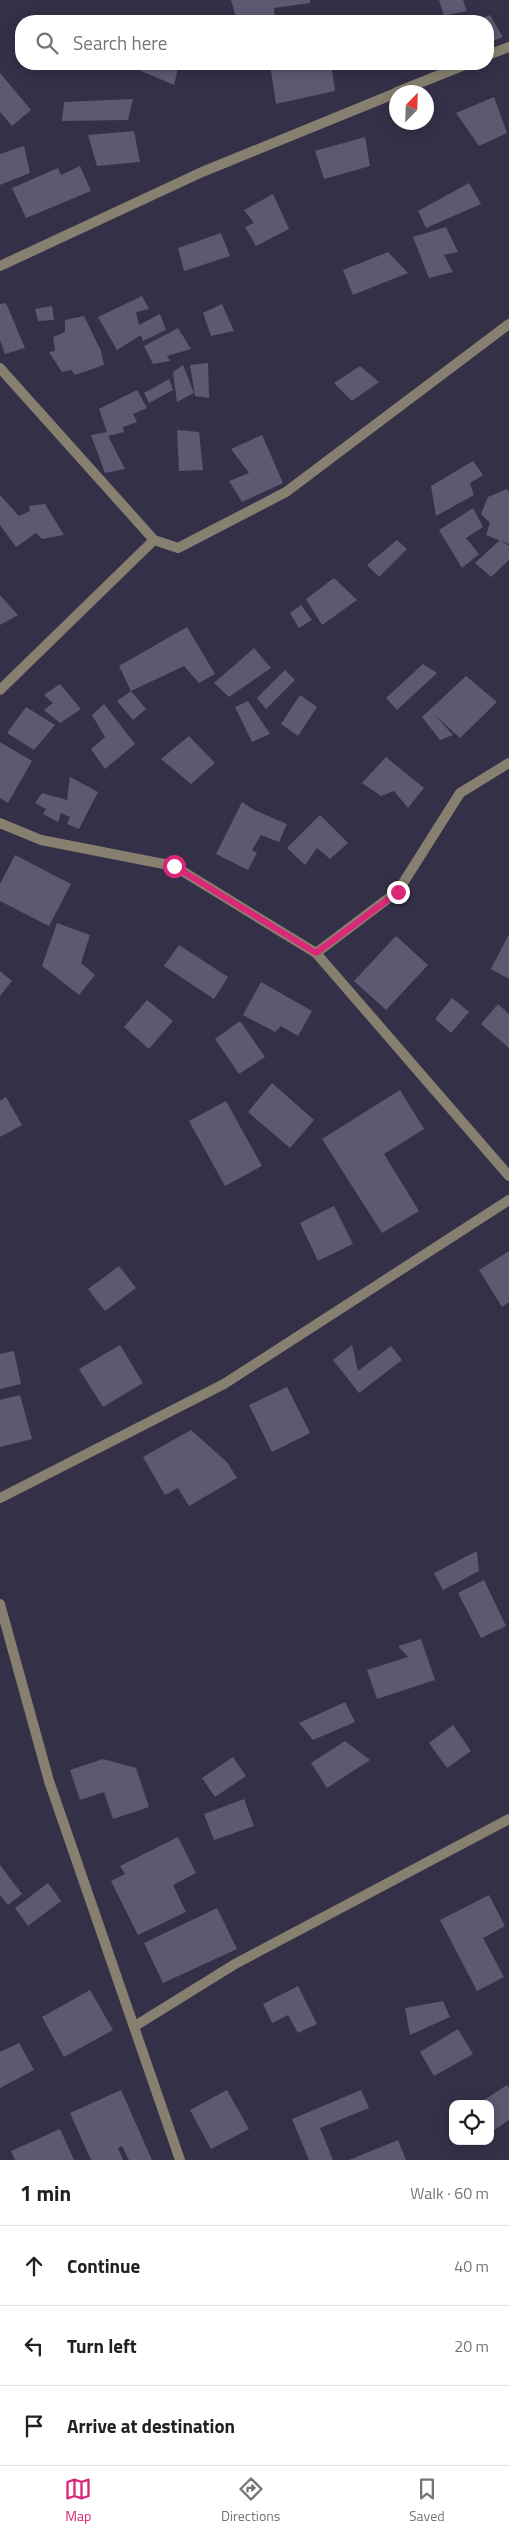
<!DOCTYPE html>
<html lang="en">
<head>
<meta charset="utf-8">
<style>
	:root { --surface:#fff; --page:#f6f6f6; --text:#202124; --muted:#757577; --line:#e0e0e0; --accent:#db2777 }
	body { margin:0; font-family:"Titillium Web",sans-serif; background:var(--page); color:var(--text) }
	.controls { position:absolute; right:15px; bottom:15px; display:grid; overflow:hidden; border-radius:10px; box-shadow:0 2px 12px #0003 }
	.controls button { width:45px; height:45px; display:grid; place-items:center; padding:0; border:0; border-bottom:1px solid var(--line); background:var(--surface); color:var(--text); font:25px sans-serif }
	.compass { position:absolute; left:389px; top:85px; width:45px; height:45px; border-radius:50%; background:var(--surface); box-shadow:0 2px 12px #0003; rotate:23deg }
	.stop { position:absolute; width:15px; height:15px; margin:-11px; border:4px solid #db2777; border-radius:50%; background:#fff }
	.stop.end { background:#db2777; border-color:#fff; box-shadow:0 1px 5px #0008 }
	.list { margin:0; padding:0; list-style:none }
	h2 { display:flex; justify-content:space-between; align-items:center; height:65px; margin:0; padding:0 20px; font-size:21px }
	h2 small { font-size:16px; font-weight:400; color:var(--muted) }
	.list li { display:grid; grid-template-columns:32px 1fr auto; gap:15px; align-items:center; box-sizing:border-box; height:80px; padding:0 20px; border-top:1px solid var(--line) }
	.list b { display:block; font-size:19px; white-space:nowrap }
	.list em { font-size:16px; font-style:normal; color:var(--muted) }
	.icon { flex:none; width:28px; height:28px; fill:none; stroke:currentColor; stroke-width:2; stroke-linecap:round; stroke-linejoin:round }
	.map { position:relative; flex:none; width:509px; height:2160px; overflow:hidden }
	.search { position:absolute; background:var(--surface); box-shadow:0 2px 12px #0003; left:15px; right:15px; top:15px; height:55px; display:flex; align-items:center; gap:12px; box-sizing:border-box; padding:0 18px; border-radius:20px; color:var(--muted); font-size:19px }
	.sheet { height:305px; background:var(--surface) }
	nav { display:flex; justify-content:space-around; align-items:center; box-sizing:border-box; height:70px; border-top:1px solid var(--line); background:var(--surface); font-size:14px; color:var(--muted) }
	nav a { display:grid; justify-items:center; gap:2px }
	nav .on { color:var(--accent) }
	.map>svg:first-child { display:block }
</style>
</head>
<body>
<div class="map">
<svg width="509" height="2160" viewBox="0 0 509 2160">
	<rect width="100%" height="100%" fill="#343047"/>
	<g fill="#5e5871">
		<polygon points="231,0 310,0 310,3 274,8 275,21 237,21"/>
		<polygon points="439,0 463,0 467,11 444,16"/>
		<polygon points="490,15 503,37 488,43 488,21 475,21"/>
		<polygon points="142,64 179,64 174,85 139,70"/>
		<polygon points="182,64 210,64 209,70"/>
		<polygon points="270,64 331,64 335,91 276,104"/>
		<polygon points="0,73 31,110 12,126 0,112"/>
		<polygon points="494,97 507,133 479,146 456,113"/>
		<polygon points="133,99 128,120 62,121 64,102"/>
		<polygon points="134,131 140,162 97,166 88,135"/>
		<polygon points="365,137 370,166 324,179 315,151"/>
		<polygon points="24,146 30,173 0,185 0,154"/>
		<polygon points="80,166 91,191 26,218 12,188 58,168 61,175"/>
		<polygon points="469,183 481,204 426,228 418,211"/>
		<polygon points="273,194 289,229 256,246 245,227 254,223 244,210"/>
		<polygon points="446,227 458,252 444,255 453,272 429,278 413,237"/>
		<polygon points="221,233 230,256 184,271 178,248"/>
		<polygon points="388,252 408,273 353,295 343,270"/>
		<polygon points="142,296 149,309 136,312 139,325 160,314 166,330 143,341 141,335 117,350 98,317"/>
		<polygon points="6,303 25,348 5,354 0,340 0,304"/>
		<polygon points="222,304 234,331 211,336 203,313"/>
		<polygon points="52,306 54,320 38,321 35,309"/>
		<polygon points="84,316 101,351 104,365 75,375 71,370 62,372 49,352 55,351 53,337 65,332 65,320"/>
		<polygon points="178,328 191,349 167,356 170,361 153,364 144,346"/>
		<polygon points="208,363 209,398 195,396 190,365"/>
		<polygon points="183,365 194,393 177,402 173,372"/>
		<polygon points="360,366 379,382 352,401 334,383"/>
		<polygon points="169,379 173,390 149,403 144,393"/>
		<polygon points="137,390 147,408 133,414 137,422 123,427 124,432 108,436 125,469 105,473 91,435 107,432 99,409"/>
		<polygon points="177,430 199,432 203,470 179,471"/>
		<polygon points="262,435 283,483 242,502 229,481 249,473 231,449"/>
		<polygon points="473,461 483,475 470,483 474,495 436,516 431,486"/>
		<polygon points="507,489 509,492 509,544 486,535 490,523 481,514 488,497"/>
		<polygon points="0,495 19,516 30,511 29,506 45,504 64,535 42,539 36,533 16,547 0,525"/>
		<polygon points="473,508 483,527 466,538 479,554 462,568 439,530"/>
		<polygon points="397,540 407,549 379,577 367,565"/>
		<polygon points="500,540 509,546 509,560 491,577 475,563"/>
		<polygon points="334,578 357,600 322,625 306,599"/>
		<polygon points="0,595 18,615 0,625"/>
		<polygon points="301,605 312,620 299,628 290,613"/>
		<polygon points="187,627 215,674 199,683 184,666 131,691 119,666"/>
		<polygon points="254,648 271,668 229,697 214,683"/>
		<polygon points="423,664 437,673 397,710 386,698"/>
		<polygon points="285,670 295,680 266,709 257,698"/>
		<polygon points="466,676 497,702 460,738 435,715 453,735 440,740 422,717"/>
		<polygon points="60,684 81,709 60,723 44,710 53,703 44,695"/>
		<polygon points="131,691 146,709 133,720 117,701"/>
		<polygon points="300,695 317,707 298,736 281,724"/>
		<polygon points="248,701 270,734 252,742 235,707"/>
		<polygon points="104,704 135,744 105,769 91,749 105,737 92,715"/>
		<polygon points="26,707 55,725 34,750 7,733"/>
		<polygon points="189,736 215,763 191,784 161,759"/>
		<polygon points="0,742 32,761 8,803 0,798"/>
		<polygon points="386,757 424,788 408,808 394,791 381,796 362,783"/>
		<polygon points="70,777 98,792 79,829 67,824 70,817 61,813 58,822 43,814 46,809 35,803 42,793 67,800"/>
		<polygon points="242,802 254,810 287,824 279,842 261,835 252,850 257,853 248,870 216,854"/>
		<polygon points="320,815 348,843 330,859 317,848 305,865 287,848"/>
		<polygon points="15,855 71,884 49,926 0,901 0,884"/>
		<polygon points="57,923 90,935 81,963 95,975 79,995 42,966"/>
		<polygon points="509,934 509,979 491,969"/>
		<polygon points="396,936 428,965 386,1010 354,981"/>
		<polygon points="179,945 228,977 214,999 164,966"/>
		<polygon points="0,971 12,981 0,996"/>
		<polygon points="261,982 312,1011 298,1036 281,1026 275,1032 243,1015"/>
		<polygon points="452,998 469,1012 451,1033 435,1019"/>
		<polygon points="147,1000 173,1021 149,1049 124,1027"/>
		<polygon points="498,1004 509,1014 509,1048 481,1024"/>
		<polygon points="240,1021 265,1057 239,1074 215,1039"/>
		<polygon points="272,1083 314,1120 290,1148 248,1112"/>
		<polygon points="400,1090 424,1129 384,1154 419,1211 382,1233 322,1139"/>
		<polygon points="6,1097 22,1125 0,1137 0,1101"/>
		<polygon points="226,1101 262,1166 225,1186 189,1121"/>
		<polygon points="334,1206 353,1244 318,1261 300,1223"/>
		<polygon points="509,1251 509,1302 502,1307 479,1270"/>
		<polygon points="119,1266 136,1288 105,1311 88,1289"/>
		<polygon points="120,1345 143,1383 103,1407 79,1369"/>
		<polygon points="352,1345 358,1371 391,1346 402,1360 359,1393 333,1360"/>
		<polygon points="14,1351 21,1384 0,1389 0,1354"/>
		<polygon points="287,1387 310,1433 272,1452 249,1405"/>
		<polygon points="20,1395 32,1439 0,1447 0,1400"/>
		<polygon points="191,1430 227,1462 237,1478 189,1506 178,1488 165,1495 143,1457"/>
		<polygon points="477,1551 479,1571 443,1590 434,1573"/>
		<polygon points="484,1580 506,1626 481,1638 458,1593"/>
		<polygon points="421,1639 435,1680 377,1699 367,1670 408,1657 398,1646"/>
		<polygon points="345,1702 355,1722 313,1740 299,1723"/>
		<polygon points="453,1725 471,1751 447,1768 429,1743"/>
		<polygon points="345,1741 370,1760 327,1788 311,1763"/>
		<polygon points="233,1757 246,1776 215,1797 202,1778"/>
		<polygon points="103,1759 136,1768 149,1807 113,1819 104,1792 80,1800 70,1770"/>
		<polygon points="244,1799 254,1826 214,1840 204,1814"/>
		<polygon points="178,1837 196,1873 173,1885 186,1912 138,1935 111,1881 125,1874 120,1866"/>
		<polygon points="0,1865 22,1894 8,1905 0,1895"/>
		<polygon points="48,1883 61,1901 28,1926 15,1908"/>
		<polygon points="489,1895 505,1926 483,1938 504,1977 477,1991 440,1920"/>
		<polygon points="217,1908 237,1949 163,1983 144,1943"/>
		<polygon points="298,1986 317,2024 298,2033 288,2015 272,2023 263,2004"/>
		<polygon points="90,1990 113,2030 64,2057 42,2017"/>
		<polygon points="443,2001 450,2017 410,2035 405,2008"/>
		<polygon points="458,2029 473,2054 434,2076 420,2052"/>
		<polygon points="19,2043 34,2070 0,2088 0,2052"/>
		<polygon points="507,2085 509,2088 509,2120 490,2133 490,2104 478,2104"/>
		<polygon points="121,2090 152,2160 129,2160 122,2146 118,2148 123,2160 91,2160 70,2113"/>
		<polygon points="227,2090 249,2129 211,2149 190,2110"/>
		<polygon points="361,2090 369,2108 320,2128 333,2160 309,2160 292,2119"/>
		<polygon points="60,2129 74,2160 15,2160 11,2151"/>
		<polygon points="398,2140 406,2160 349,2160"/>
	</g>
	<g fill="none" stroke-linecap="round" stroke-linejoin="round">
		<g stroke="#878070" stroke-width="10">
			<polyline points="488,55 509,47"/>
			<polyline points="397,92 467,64"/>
			<polyline points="0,266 202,172 396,93"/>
			<polyline points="0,368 154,540 178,548 286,492 509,324"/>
			<polyline points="0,690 154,540"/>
			<polyline points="0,823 41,840 174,866 316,953 509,1176"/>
			<polyline points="316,953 398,891 460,793 509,763"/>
			<polyline points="0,1498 224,1384 509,1200"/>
			<polyline points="0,1604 49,1781 180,2160"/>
			<polyline points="135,2026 235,1964 509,1819"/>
		</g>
	</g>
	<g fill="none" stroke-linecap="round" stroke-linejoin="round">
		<polyline stroke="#db2777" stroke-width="6" points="174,866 316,953 398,892"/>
	</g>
</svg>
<div class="controls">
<button><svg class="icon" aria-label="locate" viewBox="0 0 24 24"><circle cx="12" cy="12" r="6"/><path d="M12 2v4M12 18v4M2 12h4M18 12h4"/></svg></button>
</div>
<svg class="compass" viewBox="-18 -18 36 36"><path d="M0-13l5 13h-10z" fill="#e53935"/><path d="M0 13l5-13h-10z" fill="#757577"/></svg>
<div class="stop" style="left:174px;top:866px"></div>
<div class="stop end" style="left:398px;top:892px"></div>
<div class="search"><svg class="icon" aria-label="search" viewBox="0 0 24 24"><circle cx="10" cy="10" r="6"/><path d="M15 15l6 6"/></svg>Search here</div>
</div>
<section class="sheet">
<h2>1 min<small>Walk · 60 m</small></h2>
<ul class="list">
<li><svg class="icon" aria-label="ahead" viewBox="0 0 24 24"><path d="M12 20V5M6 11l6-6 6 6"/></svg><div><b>Continue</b></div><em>40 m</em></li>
<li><svg class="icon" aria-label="left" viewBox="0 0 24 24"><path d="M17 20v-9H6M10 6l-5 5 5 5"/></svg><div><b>Turn left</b></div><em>20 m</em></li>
<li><svg class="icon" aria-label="arrive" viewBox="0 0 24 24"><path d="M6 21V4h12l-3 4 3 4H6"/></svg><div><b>Arrive at destination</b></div></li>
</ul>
</section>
<nav>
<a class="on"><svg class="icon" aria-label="map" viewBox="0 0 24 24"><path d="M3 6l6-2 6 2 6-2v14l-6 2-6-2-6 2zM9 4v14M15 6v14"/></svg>Map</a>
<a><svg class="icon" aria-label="directions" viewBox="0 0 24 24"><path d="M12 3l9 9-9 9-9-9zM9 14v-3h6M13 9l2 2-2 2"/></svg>Directions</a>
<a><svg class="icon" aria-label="saved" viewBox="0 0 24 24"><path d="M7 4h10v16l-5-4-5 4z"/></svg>Saved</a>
</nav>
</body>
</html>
